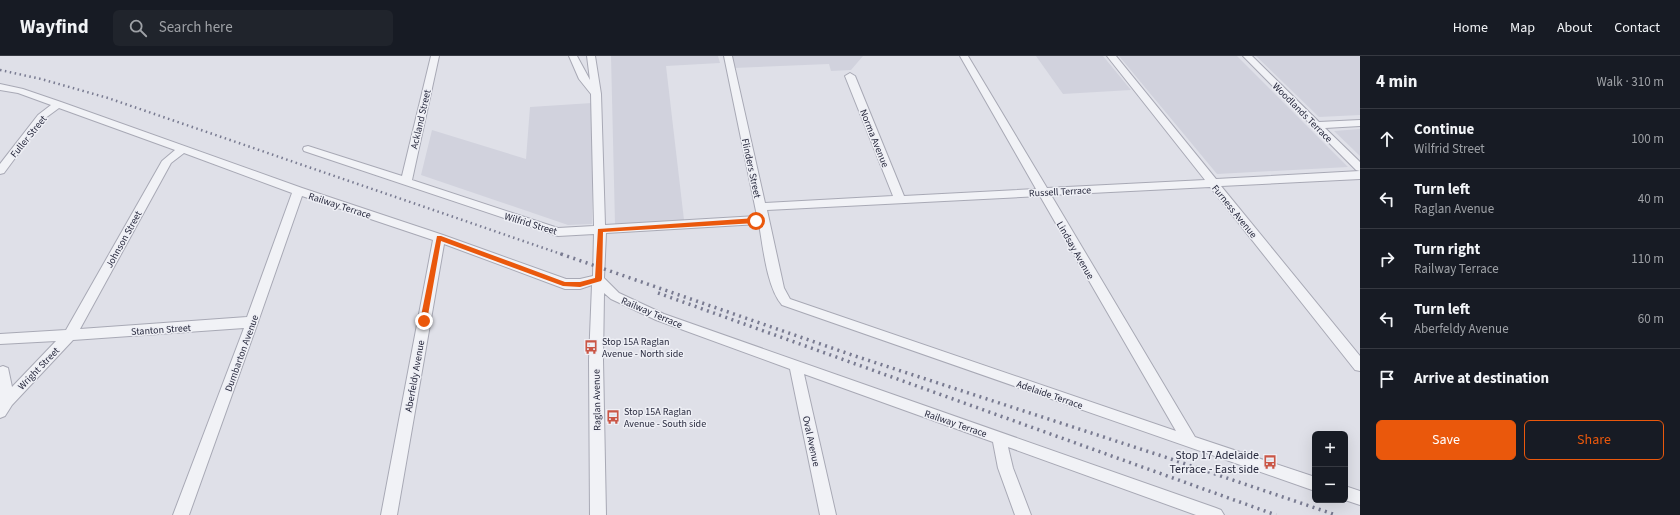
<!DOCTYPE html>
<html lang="en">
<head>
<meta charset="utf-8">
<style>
	:root { --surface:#171b24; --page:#20242c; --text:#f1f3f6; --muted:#9ea1a6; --line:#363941; --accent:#ea580c }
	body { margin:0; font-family:"Source Sans 3",sans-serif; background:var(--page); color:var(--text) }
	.controls { position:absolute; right:12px; bottom:12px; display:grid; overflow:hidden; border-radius:6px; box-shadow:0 4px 16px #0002 }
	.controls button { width:36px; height:36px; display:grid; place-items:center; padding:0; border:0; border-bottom:1px solid var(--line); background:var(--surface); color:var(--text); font:20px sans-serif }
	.stop { position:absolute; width:12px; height:12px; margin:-9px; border:3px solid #ea580c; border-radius:50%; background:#fff }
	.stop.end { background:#ea580c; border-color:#fff; box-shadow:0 1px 4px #0008 }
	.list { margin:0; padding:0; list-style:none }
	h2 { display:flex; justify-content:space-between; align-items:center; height:52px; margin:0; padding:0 16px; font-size:17px }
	h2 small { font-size:13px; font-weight:400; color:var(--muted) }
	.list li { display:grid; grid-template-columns:26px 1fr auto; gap:12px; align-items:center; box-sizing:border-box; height:60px; padding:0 16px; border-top:1px solid var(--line) }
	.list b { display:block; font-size:15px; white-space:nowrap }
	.list p { margin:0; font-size:13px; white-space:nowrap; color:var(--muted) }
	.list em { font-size:13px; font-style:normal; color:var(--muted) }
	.actions { display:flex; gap:8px; padding:12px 16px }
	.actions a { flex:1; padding:9px 0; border:1px solid var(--accent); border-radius:6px; text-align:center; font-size:14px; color:var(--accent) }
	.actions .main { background:var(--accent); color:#fff }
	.icon { flex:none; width:22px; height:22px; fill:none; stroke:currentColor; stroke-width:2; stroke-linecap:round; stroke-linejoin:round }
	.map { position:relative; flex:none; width:1360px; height:459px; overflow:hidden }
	header { display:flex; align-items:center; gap:24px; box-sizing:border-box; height:56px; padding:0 20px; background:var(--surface); border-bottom:1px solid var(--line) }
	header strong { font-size:19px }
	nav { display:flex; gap:22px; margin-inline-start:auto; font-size:14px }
	.search { width:280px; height:36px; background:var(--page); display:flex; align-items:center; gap:10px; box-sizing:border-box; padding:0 14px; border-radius:6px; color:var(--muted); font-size:15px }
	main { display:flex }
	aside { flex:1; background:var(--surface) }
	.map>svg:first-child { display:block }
</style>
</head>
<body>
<header>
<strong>Wayfind</strong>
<div class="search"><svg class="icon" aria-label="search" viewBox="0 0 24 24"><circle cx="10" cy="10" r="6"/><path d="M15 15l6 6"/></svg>Search here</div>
<nav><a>Home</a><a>Map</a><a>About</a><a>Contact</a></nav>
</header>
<main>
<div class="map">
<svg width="1360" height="459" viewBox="0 0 1360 459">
	<rect width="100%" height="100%" fill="#dfe0e8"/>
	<g fill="#d1d2dd">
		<polygon points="611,0 718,0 720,7 666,10 684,164 615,168"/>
		<polygon points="731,0 863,0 851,14 831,15 829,8 734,12"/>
		<polygon points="1036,0 1103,0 1131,34 1063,38"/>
		<polygon points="1119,0 1237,0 1348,111 1217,118"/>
		<polygon points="1256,0 1360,0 1360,59 1319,61"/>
		<polygon points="592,47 592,168 568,169 421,119 432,74 526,103 530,51"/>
		<polygon points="1360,73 1360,100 1334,75"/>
	</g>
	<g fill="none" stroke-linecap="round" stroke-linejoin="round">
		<defs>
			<g id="minor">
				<path d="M431,0h8l-27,124 146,48 36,-2 -3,-132 -12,-15 -10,-23h8l13,24 -3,-24h8l6,38 4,131 152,-9 -33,-160h8l33,147 128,-7 -48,-120 5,-3 5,3 49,120 132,-7 -76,-133h8l79,132 158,-8 -98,-124h9l100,123 144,-8v8l-139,7 139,170v15l-5,-1 -145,-183 -159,8 144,242 120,40v14l-533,-186c-15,-17 -19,-58 -23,-81l-153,9 -2,45 15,15 45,21 552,194 5,2 3,5h-28l-188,-68 5,21 18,47h-16l-17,-47 -5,-26 -189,-68 32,141h-16l-30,-146 -134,-49 -45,-21 -7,-6 -1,67 3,155h-16l-1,-155 3,-75 -12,4h-15l-121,-45 -47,271h-16l52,-275 -131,-44 -44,126 -69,193h-16l71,-187 -171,12 -61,65 -7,11 -5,2v-51l3,-1 5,2 4,19 44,-46 -56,3v-10l66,-4 96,-169 13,-11 -116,-42 -15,11 -40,54 -4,1v-10l38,-49 13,-10 -33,-12 -18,-3v-6l23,5 38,13 241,86 141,47 123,44h14l13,-3 1,-42 -36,2 -254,-85 -1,-2 1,-2 4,-1 94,30zM184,97l108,40 -45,124 -167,12 91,-166zM1040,140l136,235 -386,-132 -6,-11 -17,-78z"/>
				<polygon points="1243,0 1252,0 1319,66 1360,64 1360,70 1325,72 1360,106 1360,115 1356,114"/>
				<polygon points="1345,430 1360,435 1360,449 1345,444"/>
			</g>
		</defs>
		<use href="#minor" stroke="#a8a9b5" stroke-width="2"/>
		<use href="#minor" fill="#f1f2f6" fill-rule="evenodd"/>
		<polyline stroke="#797b91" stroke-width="2.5" stroke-dasharray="1.5 3.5" stroke-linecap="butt" points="0,14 41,23 108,42 564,199"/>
		<g stroke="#797b91" stroke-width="3.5" stroke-dasharray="2 4.5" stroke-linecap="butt">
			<polyline points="561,198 855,300 1162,400 1336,459"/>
			<polyline points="658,237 1276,459"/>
		</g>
	</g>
	<polygon fill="#ea580c" points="756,162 759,165 756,167 603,176 602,223 601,225 580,231 563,230 441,185 427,265 424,268 420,265 437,180 441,180 565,226 580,226 595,222 598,173"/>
	<defs>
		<symbol id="bus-bare" viewBox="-9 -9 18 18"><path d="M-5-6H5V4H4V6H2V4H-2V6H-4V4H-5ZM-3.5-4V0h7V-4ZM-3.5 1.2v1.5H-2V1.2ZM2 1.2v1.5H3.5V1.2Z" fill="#ca5646" stroke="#eeeff5" stroke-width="2.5" paint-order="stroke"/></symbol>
	</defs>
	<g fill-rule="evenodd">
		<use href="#bus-bare" x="581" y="281" width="20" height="20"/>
		<use href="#bus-bare" x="603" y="351" width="20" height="20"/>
		<use href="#bus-bare" x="1260" y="396" width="20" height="20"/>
	</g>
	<g text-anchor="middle" stroke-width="3" stroke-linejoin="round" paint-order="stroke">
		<g font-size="10" fill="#282a3e" stroke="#eeeff5">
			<text transform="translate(1303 56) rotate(45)" y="4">Woodlands Terrace</text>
			<text transform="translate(420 63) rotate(-77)" y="4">Ackland Street</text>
			<text transform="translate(28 80) rotate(-51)" y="4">Fuller Street</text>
			<text transform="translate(875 82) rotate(68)" y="4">Norma Avenue</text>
			<text transform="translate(752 112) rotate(78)" y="4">Flinders Street</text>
			<text transform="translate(1060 135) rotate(-3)" y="4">Russell Terrace</text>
			<text transform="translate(340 149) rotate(18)" y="4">Railway Terrace</text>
			<text transform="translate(1235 155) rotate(51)" y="4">Furness Avenue</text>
			<text transform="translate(531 167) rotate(17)" y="4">Wilfrid Street</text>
			<text transform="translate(123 183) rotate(-61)" y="4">Johnson Street</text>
			<text transform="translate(1076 194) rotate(60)" y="4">Lindsay Avenue</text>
			<text transform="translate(652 256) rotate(23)" y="4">Railway Terrace</text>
			<text transform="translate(161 273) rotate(-4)" y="4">Stanton Street</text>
			<text transform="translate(241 297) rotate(-70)" y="4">Dumbarton Avenue</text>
			<text transform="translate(38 312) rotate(-46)" y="4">Wright Street</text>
			<text transform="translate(414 320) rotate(-80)" y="4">Aberfeldy Avenue</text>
			<text transform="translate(1050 338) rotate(19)" y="4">Adelaide Terrace</text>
			<text transform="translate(596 344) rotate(-91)" y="4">Raglan Avenue</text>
			<text transform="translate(956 367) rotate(19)" y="4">Railway Terrace</text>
			<text transform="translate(812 385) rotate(78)" y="4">Oval Avenue</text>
		</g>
		<g font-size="10" fill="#282a3e" stroke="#eeeff5" text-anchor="start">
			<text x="602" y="289">Stop 15A Raglan<tspan x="602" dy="12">Avenue - North side</tspan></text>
			<text x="624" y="359">Stop 15A Raglan<tspan x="624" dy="12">Avenue - South side</tspan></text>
		</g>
		<g font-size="12" fill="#282a3e" stroke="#eeeff5" text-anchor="end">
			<text x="1259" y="403">Stop 17 Adelaide<tspan x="1259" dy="14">Terrace - East side</tspan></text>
		</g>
	</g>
</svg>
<div class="controls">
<button>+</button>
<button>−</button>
</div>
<div class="stop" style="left:756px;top:165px"></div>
<div class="stop end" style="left:424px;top:265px"></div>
</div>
<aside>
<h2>4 min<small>Walk · 310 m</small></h2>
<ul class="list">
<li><svg class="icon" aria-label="ahead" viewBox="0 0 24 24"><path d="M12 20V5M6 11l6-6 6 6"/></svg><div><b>Continue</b><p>Wilfrid Street</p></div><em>100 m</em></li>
<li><svg class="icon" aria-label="left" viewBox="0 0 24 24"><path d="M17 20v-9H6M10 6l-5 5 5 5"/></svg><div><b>Turn left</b><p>Raglan Avenue</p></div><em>40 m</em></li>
<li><svg class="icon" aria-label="right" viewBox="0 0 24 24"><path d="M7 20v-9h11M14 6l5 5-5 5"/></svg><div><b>Turn right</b><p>Railway Terrace</p></div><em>110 m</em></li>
<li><svg class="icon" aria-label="left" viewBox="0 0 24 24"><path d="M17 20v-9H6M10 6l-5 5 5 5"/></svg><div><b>Turn left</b><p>Aberfeldy Avenue</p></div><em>60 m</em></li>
<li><svg class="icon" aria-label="arrive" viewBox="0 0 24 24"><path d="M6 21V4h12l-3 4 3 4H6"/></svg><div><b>Arrive at destination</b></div></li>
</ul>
<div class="actions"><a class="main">Save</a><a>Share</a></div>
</aside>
</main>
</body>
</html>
